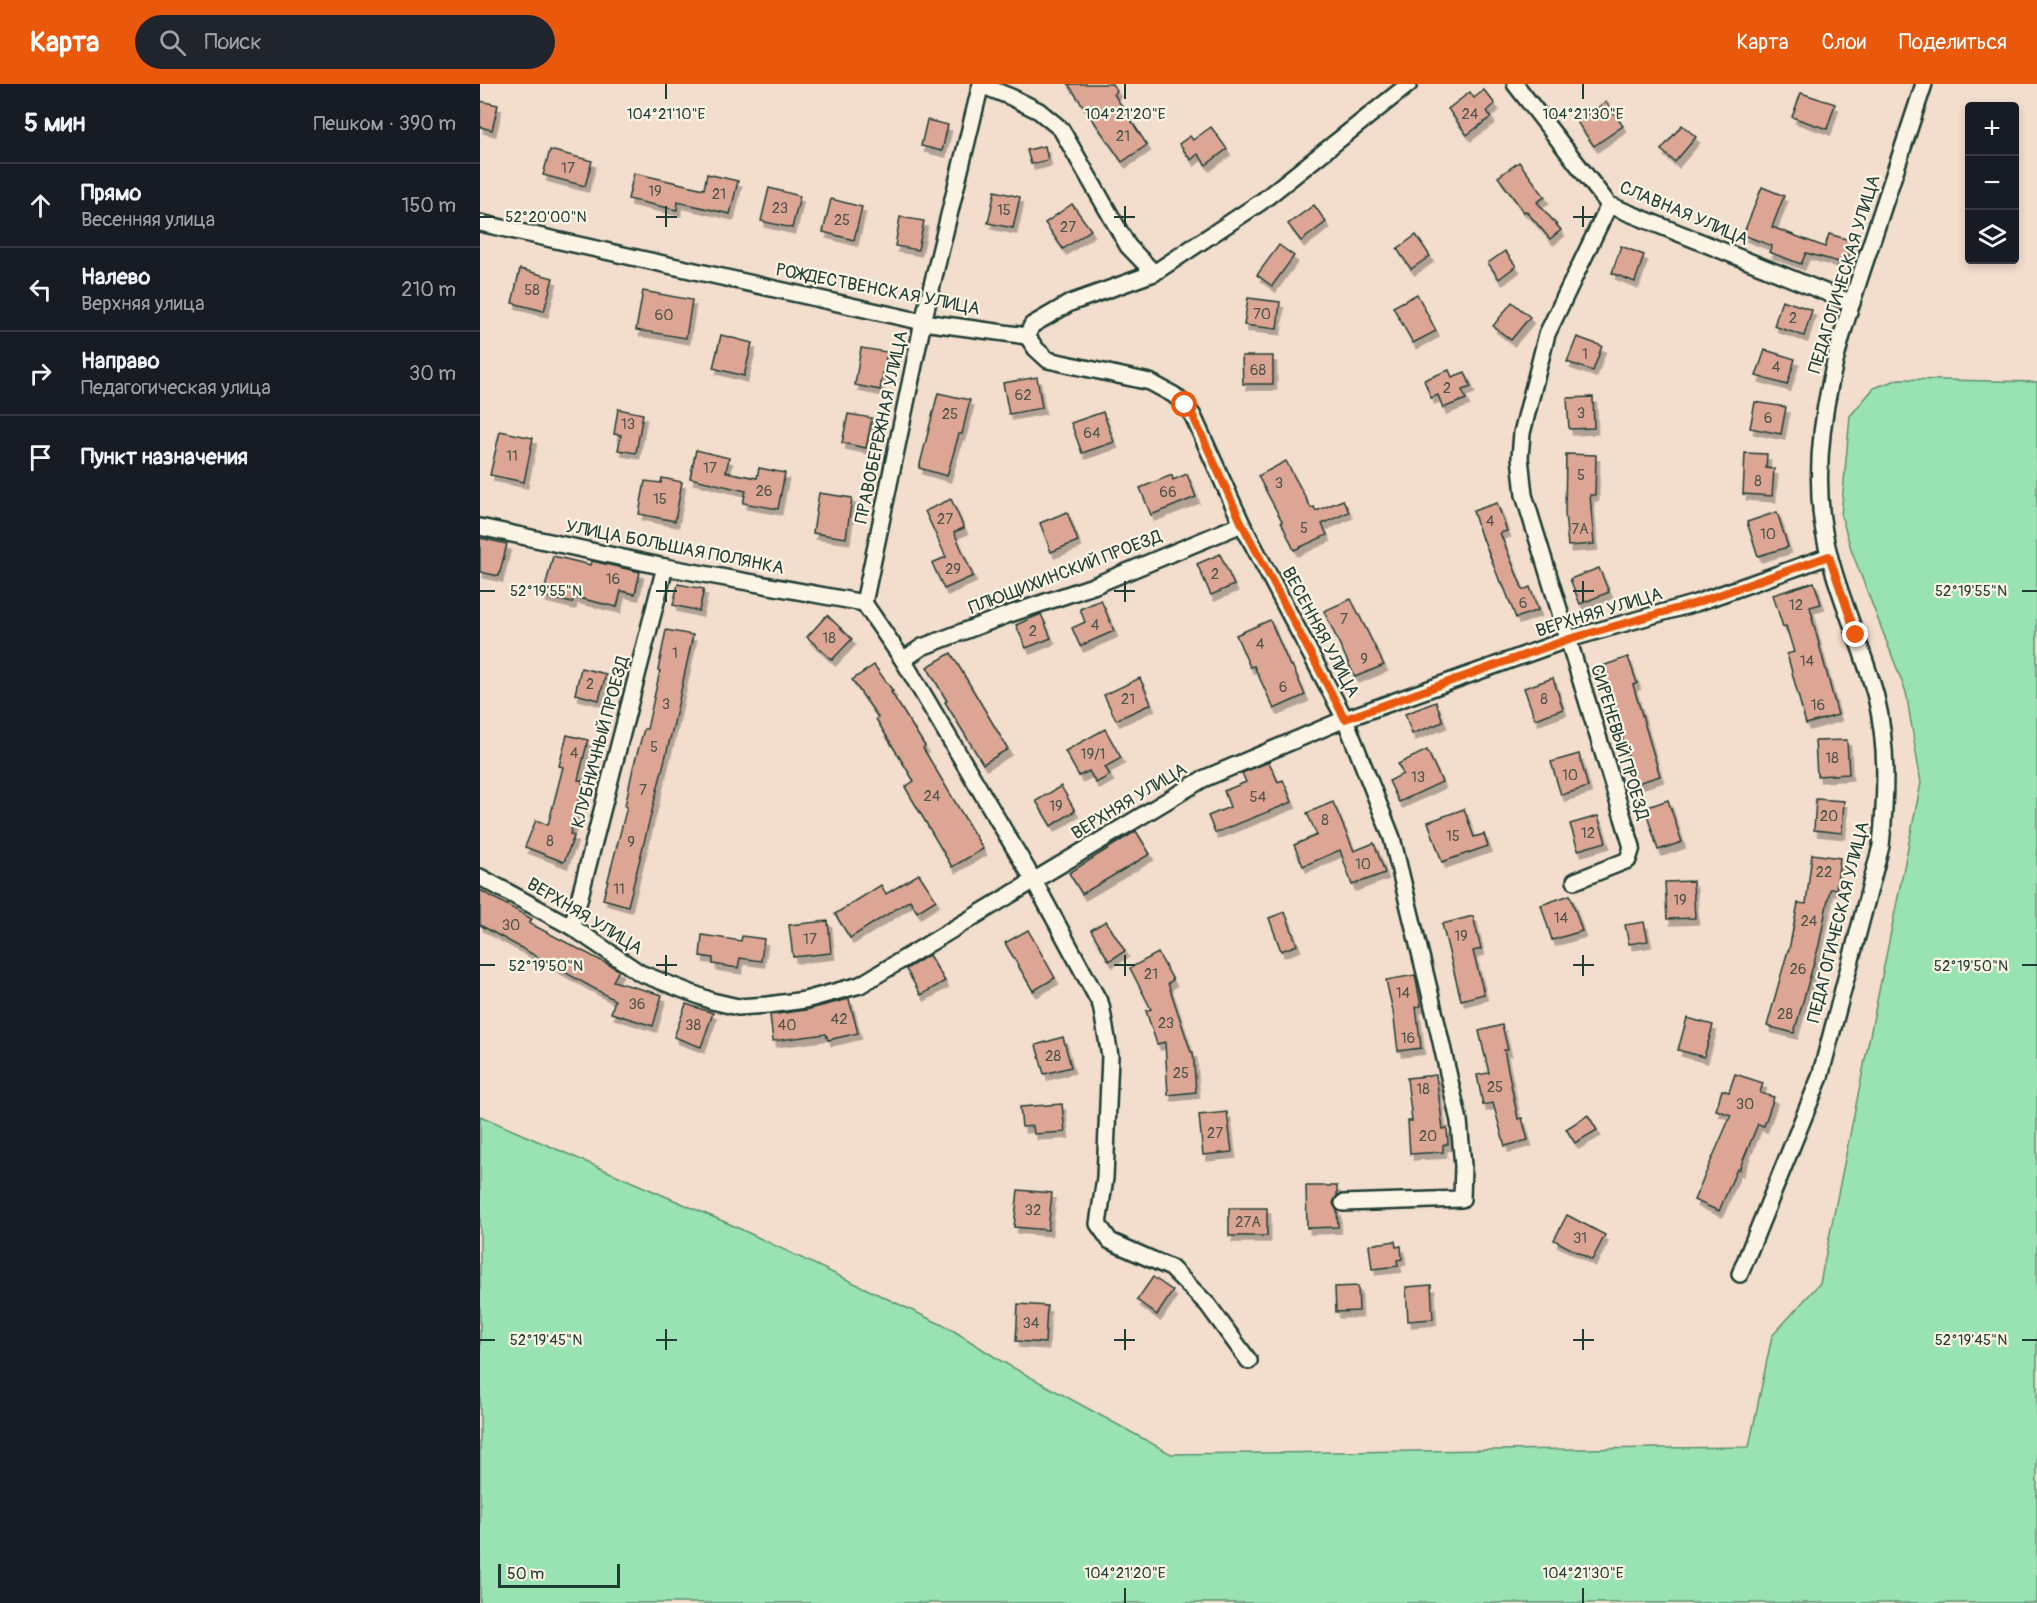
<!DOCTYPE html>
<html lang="ru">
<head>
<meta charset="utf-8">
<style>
	:root { --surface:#171b24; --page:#20242c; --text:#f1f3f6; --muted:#9ea1a6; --line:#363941; --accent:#ea580c }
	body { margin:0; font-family:Pangolin,sans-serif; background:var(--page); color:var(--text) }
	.controls { position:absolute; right:18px; top:18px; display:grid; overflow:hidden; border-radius:6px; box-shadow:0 3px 9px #0003 }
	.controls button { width:54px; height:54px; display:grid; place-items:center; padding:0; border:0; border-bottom:2px solid var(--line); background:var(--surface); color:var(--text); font:30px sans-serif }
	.scale { position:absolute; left:18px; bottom:15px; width:122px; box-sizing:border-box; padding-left:6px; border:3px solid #1f3d34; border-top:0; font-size:16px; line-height:21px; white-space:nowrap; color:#1f3d34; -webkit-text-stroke:4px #fcf5e5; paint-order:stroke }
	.stop { position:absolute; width:18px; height:18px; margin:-14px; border:4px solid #ea580c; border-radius:50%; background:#fff }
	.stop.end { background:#ea580c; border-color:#fff; box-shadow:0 2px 6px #0008 }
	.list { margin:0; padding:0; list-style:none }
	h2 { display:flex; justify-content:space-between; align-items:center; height:78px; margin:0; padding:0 24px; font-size:26px }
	h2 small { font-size:20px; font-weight:400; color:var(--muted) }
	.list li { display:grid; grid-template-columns:39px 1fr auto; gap:18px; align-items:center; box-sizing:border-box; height:84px; padding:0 24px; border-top:2px solid var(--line) }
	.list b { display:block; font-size:22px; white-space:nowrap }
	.list p { margin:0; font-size:20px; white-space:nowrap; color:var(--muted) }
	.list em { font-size:20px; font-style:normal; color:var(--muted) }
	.icon { flex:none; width:33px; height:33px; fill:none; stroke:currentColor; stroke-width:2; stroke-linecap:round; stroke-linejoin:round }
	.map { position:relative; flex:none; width:1557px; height:1519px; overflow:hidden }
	header { display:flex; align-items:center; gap:36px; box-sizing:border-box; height:84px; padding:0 30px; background:var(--accent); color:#fff }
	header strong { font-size:28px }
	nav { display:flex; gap:33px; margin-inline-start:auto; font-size:21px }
	.search { width:420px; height:54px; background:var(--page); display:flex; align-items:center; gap:15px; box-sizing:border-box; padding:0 21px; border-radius:33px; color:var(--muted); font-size:22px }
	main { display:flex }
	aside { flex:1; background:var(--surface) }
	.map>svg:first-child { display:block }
</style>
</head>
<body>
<header>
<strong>Карта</strong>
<div class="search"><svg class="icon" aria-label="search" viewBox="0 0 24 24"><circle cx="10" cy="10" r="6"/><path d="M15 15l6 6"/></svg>Поиск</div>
<nav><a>Карта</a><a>Слои</a><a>Поделиться</a></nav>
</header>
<main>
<aside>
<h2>5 мин<small>Пешком · 390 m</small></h2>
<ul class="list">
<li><svg class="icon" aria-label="ahead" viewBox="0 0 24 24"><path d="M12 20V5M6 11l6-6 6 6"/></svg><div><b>Прямо</b><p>Весенняя улица</p></div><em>150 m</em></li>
<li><svg class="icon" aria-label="left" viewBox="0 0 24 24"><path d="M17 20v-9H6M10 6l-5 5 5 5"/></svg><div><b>Налево</b><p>Верхняя улица</p></div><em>210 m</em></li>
<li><svg class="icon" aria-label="right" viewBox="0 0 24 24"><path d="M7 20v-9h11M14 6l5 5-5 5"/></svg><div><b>Направо</b><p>Педагогическая улица</p></div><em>30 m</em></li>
<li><svg class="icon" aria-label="arrive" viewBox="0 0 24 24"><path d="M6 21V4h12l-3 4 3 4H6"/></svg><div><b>Пункт назначения</b></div></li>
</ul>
</aside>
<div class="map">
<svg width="1557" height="1519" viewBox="0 0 1557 1519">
	<defs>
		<filter id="shadow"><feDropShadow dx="3.5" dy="6" stdDeviation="0" flood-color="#0004"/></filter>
	</defs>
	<rect width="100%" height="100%" fill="#f3ddcd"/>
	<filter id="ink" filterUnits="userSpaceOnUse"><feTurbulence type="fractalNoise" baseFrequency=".0167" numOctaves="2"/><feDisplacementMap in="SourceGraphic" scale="12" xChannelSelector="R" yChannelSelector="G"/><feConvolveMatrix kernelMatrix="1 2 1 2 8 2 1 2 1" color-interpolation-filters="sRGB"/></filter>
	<g filter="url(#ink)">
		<polygon fill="#99e3b2" stroke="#5c9073" stroke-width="1.5" points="1419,295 1557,298 1557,1519 0,1519 0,1032 254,1142 471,1245 521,1277 691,1370 1269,1363 1292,1252 1340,1199 1441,699 1426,608 1372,468 1361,431 1370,332 1394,304"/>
		<g fill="#dda694" stroke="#1f3d34" stroke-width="1.5" filter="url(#shadow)">
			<polygon points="588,0 632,0 637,7 634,10 667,61 642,78"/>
			<polygon points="1004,6 1015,20 1007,27 1011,33 987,51 968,25 990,8 994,14"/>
			<polygon points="1321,9 1355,20 1347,45 1312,33"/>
			<polygon points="0,17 18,21 12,46 0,43"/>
			<polygon points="1126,18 1143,42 1114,62 1097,38"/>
			<polygon points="447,36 468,41 462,67 441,62"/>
			<polygon points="1202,41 1216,53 1195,78 1181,66"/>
			<polygon points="731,43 747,65 726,81 718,70 711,76 699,60 710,52 713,56"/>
			<polygon points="565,62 568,76 551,80 547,66"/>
			<polygon points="70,66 112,77 105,102 63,91"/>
			<polygon points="1039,78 1065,113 1057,118 1081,146 1070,155 1046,127 1044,128 1018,93"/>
			<polygon points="154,89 224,105 227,90 258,97 250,130 198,118 197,126 148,115"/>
			<polygon points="1282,103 1304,112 1292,143 1345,163 1349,150 1373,157 1366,180 1326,169 1321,180 1289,168 1292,162 1263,151"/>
			<polygon points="289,104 320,112 312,144 281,137"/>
			<polygon points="515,107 540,113 533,144 508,139"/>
			<polygon points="351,115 382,123 374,156 343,148"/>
			<polygon points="592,120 611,146 583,165 565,139"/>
			<polygon points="834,121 846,138 821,157 808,140"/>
			<polygon points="420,133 444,137 438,166 415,162"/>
			<polygon points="936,151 950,172 931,185 917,165"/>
			<polygon points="799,161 814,172 792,202 777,191"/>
			<polygon points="1141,162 1164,171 1155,198 1132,189"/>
			<polygon points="1025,167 1036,182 1019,195 1008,179"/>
			<polygon points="40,185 73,194 64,227 32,219"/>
			<polygon points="163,207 212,216 206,254 156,246"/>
			<polygon points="937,210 956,247 933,259 913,223"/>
			<polygon points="768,214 800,218 797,245 764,241"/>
			<polygon points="1302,216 1332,226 1324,252 1294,242"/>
			<polygon points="1032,218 1050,233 1031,256 1013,242"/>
			<polygon points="241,251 272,259 264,292 233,284"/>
			<polygon points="1097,253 1122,262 1113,287 1087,278"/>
			<polygon points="381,264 407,268 400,306 375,301"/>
			<polygon points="1285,266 1315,275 1307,301 1276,292"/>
			<polygon points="762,272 793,272 793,300 763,300"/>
			<polygon points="969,286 972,293 985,288 991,303 982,306 986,315 963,324 958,311 951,314 944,296"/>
			<polygon points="557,293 562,324 529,330 523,299"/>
			<polygon points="458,309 490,316 482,350 479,350 467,392 439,384"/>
			<polygon points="1113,313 1114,344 1089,345 1087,314"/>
			<polygon points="1275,318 1306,323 1301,350 1270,344"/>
			<polygon points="138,325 163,330 156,369 138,366 141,351 134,350"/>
			<polygon points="623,328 634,358 602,369 591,339"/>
			<polygon points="368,330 392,334 386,364 362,359"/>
			<polygon points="20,347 53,354 44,398 10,391"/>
			<polygon points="216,366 249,374 246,388 277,394 279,384 305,389 298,425 263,419 266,407 210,394"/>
			<polygon points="1265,369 1287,370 1286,384 1294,385 1292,412 1263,410"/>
			<polygon points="1086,370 1116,371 1115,411 1110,411 1114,460 1088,462 1085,429"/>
			<polygon points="806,377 831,424 834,423 836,427 863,416 869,428 842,440 847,451 814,466 801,438 802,437 778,392"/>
			<polygon points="707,390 716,413 671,431 660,404 692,391 693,396"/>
			<polygon points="182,394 202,398 195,437 159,430 165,397 181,399"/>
			<polygon points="339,409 372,414 366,454 333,449"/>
			<polygon points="471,415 484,444 474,448 493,492 464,505 452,479 466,473 445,427"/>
			<polygon points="1017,419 1027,447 1020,449 1043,506 1050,503 1058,526 1036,534 1022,498 1020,498 1003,454 1002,455 993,427"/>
			<polygon points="587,428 598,457 571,468 560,439"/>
			<polygon points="1297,428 1308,463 1278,472 1267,438"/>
			<polygon points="0,454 27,460 19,492 0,488"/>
			<polygon points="740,470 754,501 731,511 717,480"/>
			<polygon points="73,472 111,481 112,477 160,488 155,510 141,507 137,523 94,513 92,519 63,512"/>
			<polygon points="1119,484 1129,508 1100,520 1090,495"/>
			<polygon points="1334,498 1341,520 1330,523 1333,534 1332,534 1358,631 1326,640 1307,570 1314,568 1306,542 1303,543 1293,511"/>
			<polygon points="198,500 224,505 219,527 193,521"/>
			<polygon points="871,515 904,581 875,593 844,527"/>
			<polygon points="621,516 634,547 600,562 592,544 605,538 600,525"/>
			<polygon points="561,530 571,554 546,564 536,541"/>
			<polygon points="347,531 372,555 352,576 327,553"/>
			<polygon points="790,536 810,582 812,581 825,611 794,625 774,582 770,583 756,551"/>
			<polygon points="186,546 213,551 194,639 148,822 123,815 147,723 145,722 153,684 164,645 167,645 180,587 178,586"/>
			<polygon points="471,569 528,665 503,680 465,618 467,617 447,583"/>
			<polygon points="1148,573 1157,599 1153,601 1180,692 1154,700 1146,672 1148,671 1127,610 1117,584"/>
			<polygon points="394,581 413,607 411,608 445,662 443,664 503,765 472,783 425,703 434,697 396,635 398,633 372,596"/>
			<polygon points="101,584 126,590 119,616 95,610"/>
			<polygon points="660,594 671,620 636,636 624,611"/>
			<polygon points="1073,594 1083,625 1055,635 1044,604"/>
			<polygon points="956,618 963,638 932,650 925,630"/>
			<polygon points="625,645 641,674 625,683 630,691 616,699 609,687 599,692 585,667"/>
			<polygon points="87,651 108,656 98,696 103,697 90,750 94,752 84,778 45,763 56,736 68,741 83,683 79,682"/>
			<polygon points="1367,656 1369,690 1337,692 1335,657"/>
			<polygon points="947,666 962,698 919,718 909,697 923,690 918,680"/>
			<polygon points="1099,670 1108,703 1081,711 1071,678"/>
			<polygon points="789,678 798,698 803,696 812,718 735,749 728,732 750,723 744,707 766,698 762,689"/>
			<polygon points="581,702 595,727 571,742 556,717"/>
			<polygon points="1336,715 1364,717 1362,749 1334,746"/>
			<polygon points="1188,716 1202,758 1178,766 1165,724"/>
			<polygon points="853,718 874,767 894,759 905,789 872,801 860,766 823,782 814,761 837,751 827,729"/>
			<polygon points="984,725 994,753 1004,750 1008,762 962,778 948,738"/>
			<polygon points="1118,732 1126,758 1098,766 1090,740"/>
			<polygon points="656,747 670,770 602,810 589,789"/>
			<polygon points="1332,770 1360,774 1356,805 1350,805 1339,861 1314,949 1287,942 1308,866 1309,866 1318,819 1326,820"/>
			<polygon points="439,790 456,816 437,828 430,816 370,854 355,830 401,801 406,810"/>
			<polygon points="1213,797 1215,834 1187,835 1185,798"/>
			<polygon points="0,806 52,835 49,839 139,886 133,897 182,911 173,942 131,929 135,916 0,841"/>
			<polygon points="1090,811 1102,847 1072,856 1061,821"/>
			<polygon points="805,828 817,861 801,867 789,834"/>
			<polygon points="993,832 1001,865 993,867 1004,910 981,916 962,840"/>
			<polygon points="348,837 351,869 313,873 309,841"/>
			<polygon points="626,837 645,867 629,877 611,846"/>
			<polygon points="1164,838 1168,857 1149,860 1145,841"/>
			<polygon points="548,846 575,894 553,907 525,859"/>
			<polygon points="222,851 261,857 262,852 284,855 281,877 260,874 258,884 233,880 233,874 220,872"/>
			<polygon points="678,869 693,896 688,899 711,968 713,968 716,1008 688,1011 685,958 677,960 666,927 671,925 650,884"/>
			<polygon points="449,871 465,897 441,911 426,885"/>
			<polygon points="935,891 941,922 936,923 941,964 918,967 913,927 906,896"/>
			<polygon points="369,915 378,949 348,956 346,950 293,957 290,931 326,926"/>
			<polygon points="206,920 233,929 221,963 194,953"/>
			<polygon points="1207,934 1233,941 1224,973 1198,966"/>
			<polygon points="1022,941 1028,966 1024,966 1038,1035 1042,1034 1048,1056 1025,1062 1013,1019 1003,1021 997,991 1009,989 999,947"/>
			<polygon points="583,953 591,983 564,990 556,961"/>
			<polygon points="1255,990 1283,999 1280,1009 1294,1013 1284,1042 1278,1040 1259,1086 1257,1085 1239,1127 1214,1116 1251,1031 1236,1026 1242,1006 1249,1008"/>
			<polygon points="956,991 963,1045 967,1044 968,1060 963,1061 963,1068 930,1070 928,1037 932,1037 927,994"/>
			<polygon points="582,1020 585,1048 554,1050 553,1042 542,1043 540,1023"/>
			<polygon points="747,1028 752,1068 723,1071 719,1031"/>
			<polygon points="1108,1031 1117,1046 1095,1059 1086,1045"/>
			<polygon points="826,1102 857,1102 857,1112 853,1119 857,1127 858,1143 827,1144"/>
			<polygon points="538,1106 572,1109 568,1146 534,1143"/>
			<rect x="749" y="1124" width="38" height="28"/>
			<polygon points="1087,1131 1125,1151 1112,1176 1074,1156"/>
			<polygon points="915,1157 916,1163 921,1162 922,1175 917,1176 918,1182 892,1185 889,1161"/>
			<polygon points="673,1193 693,1207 677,1231 657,1216"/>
			<polygon points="951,1201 953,1235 928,1237 926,1203"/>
			<polygon points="878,1202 879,1227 856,1228 855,1203"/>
			<polygon points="538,1220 567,1222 565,1259 536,1257"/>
		</g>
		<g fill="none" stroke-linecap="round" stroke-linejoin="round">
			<defs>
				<g id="street">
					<polyline points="1035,0 1129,121 1372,219"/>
					<polyline points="501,1 531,13 559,27 581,45 648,162 674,189"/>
					<polyline points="0,139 443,238 547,252 552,241 590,219 674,189 781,118 929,0"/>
					<polyline points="547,252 556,265 568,276 670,298 694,311 705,321 713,332 762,440 865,635 912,754 949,905 979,1037 983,1082 982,1115 863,1119"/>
					<polyline points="0,443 185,483 384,519"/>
					<polyline points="384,519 423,576 554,797 621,921 630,972 625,1094 618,1140 630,1157 691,1184 728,1221 769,1277"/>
					<polyline points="384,519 443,238 501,0"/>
					<polyline points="423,576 442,563 527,531 613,502 762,440"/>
					<polyline points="0,793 92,843 160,889 232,917 258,923 288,921 325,916 380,901 723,695 865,635 1089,555 1216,519 1349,472"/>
					<polyline points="1095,797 1148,776 1152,763 1044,411 1040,373 1042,349 1067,250 1129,121"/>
					<polyline points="92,843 185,483"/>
					<path d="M1260,1190l80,-197 61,-231c5,-50 7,-100 -5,-149 -16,-60 -46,-117 -54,-178 -12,-93 20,-189 49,-275 18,-53 35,-107 53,-160"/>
				</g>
			</defs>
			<use href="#street" stroke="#1f3d34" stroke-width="20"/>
			<use href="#street" stroke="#fcf5e5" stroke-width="15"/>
		</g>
	</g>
	<g fill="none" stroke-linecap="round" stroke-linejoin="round" filter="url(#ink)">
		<polyline stroke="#ea580c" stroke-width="8" points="705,321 713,332 762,440 865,635 1089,555 1216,519 1349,472 1376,551"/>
	</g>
	<path fill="none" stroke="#1f3d34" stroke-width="2" d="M186,0v15M645,0v15M1103,0v15M186,122v21M645,122v21M1103,122v21M0,133h15M176,133h21M634,133h21M1093,133h21M186,497v21M645,497v21M1103,497v21M0,507h15M176,507h21M634,507h21M1093,507h21M1542,507h15M186,871v21M645,871v21M1103,871v21M0,881h15M176,881h21M634,881h21M1093,881h21M1542,881h15M186,1245v21M645,1245v21M1103,1245v21M0,1256h15M176,1256h21M634,1256h21M1093,1256h21M1542,1256h15M645,1504v15M1103,1504v15"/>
	<g text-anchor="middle" stroke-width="4.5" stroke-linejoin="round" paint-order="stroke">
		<g font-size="15" fill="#4e574c">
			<text x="990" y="35">24</text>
			<text x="643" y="57">21</text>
			<text x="88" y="89">17</text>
			<text x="175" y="112">19</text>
			<text x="239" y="115">21</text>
			<text x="300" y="129">23</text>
			<text x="524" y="131">15</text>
			<text x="362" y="141">25</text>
			<text x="588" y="148">27</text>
			<text x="52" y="211">58</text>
			<text x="782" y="235">70</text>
			<text x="184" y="236">60</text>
			<text x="1313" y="239">2</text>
			<text x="1105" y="275">1</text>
			<text x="1296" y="288">4</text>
			<text x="778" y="291">68</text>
			<text x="967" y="309">2</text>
			<text x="543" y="316">62</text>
			<text x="1101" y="334">3</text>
			<text x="470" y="335">25</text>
			<text x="1288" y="339">6</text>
			<text x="148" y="345">13</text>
			<text x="612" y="354">64</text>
			<text x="32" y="377">11</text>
			<text x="230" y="389">17</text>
			<text x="1101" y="396">5</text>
			<text x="1278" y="402">8</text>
			<text x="799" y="404">3</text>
			<text x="284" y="412">26</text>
			<text x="688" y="413">66</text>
			<text x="180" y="420">15</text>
			<text x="465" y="440">27</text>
			<text x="1010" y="442">4</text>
			<text x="824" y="449">5</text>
			<text x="1100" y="450">7А</text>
			<text x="1288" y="455">10</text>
			<text x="473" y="490">29</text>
			<text x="735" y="495">2</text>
			<text x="133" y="500">16</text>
			<text x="1043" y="524">6</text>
			<text x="1316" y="526">12</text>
			<text x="864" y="540">7</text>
			<text x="615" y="546">4</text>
			<text x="553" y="552">2</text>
			<text x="349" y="559">18</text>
			<text x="780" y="565">4</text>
			<text x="195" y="574">1</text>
			<text x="884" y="580">9</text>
			<text x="1327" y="582">14</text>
			<text x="110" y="605">2</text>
			<text x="803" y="608">6</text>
			<text x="648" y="620">21</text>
			<text x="1064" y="620">8</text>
			<text x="186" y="625">3</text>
			<text x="1338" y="626">16</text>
			<text x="174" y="668">5</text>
			<text x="94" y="674">4</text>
			<text x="613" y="675">19/1</text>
			<text x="1352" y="679">18</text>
			<text x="1090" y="696">10</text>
			<text x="938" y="698">13</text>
			<text x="163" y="711">7</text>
			<text x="452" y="717">24</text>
			<text x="778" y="718">54</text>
			<text x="576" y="727">19</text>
			<text x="1349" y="737">20</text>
			<text x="845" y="741">8</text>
			<text x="1108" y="754">12</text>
			<text x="973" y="757">15</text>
			<text x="70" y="762">8</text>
			<text x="151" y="763">9</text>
			<text x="883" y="785">10</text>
			<text x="1344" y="793">22</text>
			<text x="139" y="810">11</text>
			<text x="1200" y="821">19</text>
			<text x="1081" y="839">14</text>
			<text x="1329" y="842">24</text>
			<text x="31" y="846">30</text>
			<text x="981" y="857">19</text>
			<text x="330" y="860">17</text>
			<text x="1318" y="890">26</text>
			<text x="671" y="895">21</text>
			<text x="923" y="914">14</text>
			<text x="157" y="925">36</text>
			<text x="1305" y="935">28</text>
			<text x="359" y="940">42</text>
			<text x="686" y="944">23</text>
			<text x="213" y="946">38</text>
			<text x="307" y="946">40</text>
			<text x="928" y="959">16</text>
			<text x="573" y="977">28</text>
			<text x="701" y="994">25</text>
			<text x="1015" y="1008">25</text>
			<text x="943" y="1010">18</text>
			<text x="1265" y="1025">30</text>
			<text x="735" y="1054">27</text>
			<text x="948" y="1057">20</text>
			<text x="553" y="1131">32</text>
			<text x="768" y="1143">27А</text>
			<text x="1100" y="1159">31</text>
			<text x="551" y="1244">34</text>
		</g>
		<g font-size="18" fill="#1f3d34" stroke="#fcf5e5">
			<text transform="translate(1204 129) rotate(23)" y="6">СЛАВНАЯ УЛИЦА</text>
			<text transform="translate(1364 190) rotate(-73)" y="6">ПЕДАГОГИЧЕСКАЯ УЛИЦА</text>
			<text transform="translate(398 205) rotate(11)" y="6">РОЖДЕСТВЕНСКАЯ УЛИЦА</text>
			<text transform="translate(401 343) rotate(-78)" y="6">ПРАВОБЕРЕЖНАЯ УЛИЦА</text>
			<text transform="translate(195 463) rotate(11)" y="6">УЛИЦА БОЛЬШАЯ ПОЛЯНКА</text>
			<text transform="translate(585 488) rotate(-21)" y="6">ПЛЮЩИХИНСКИЙ ПРОЕЗД</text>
			<text transform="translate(1119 528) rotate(-17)" y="6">ВЕРХНЯЯ УЛИЦА</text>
			<text transform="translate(841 548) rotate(62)" y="6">ВЕСЕННЯЯ УЛИЦА</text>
			<text transform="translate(120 658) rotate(-75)" y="6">КЛУБНИЧНЫЙ ПРОЕЗД</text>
			<text transform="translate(1140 658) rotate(73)" y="6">СИРЕНЕВЫЙ ПРОЕЗД</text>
			<text transform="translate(649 717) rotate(-31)" y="6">ВЕРХНЯЯ УЛИЦА</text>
			<text transform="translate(105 832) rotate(31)" y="6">ВЕРХНЯЯ УЛИЦА</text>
			<text transform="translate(1358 838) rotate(-76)" y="6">ПЕДАГОГИЧЕСКАЯ УЛИЦА</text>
		</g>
	</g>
	<g font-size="15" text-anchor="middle" fill="#1f3d34" stroke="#fcf5e5" stroke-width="4.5" stroke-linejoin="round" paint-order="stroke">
		<text x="186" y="35">104°21'10"E</text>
		<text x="645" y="35">104°21'20"E</text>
		<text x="1103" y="35">104°21'30"E</text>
		<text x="66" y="138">52°20'00"N</text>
		<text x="66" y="512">52°19'55"N</text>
		<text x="1491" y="512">52°19'55"N</text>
		<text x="66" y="887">52°19'50"N</text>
		<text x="1491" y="887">52°19'50"N</text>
		<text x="66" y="1261">52°19'45"N</text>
		<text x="1491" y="1261">52°19'45"N</text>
		<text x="645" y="1494">104°21'20"E</text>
		<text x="1103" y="1494">104°21'30"E</text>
	</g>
</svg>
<div class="controls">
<button>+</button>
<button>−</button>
<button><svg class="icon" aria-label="layers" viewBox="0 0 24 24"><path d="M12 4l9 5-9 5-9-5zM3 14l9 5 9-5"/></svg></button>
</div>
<div class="scale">50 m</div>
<div class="stop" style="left:705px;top:321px"></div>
<div class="stop end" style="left:1376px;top:551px"></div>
</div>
</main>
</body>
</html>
